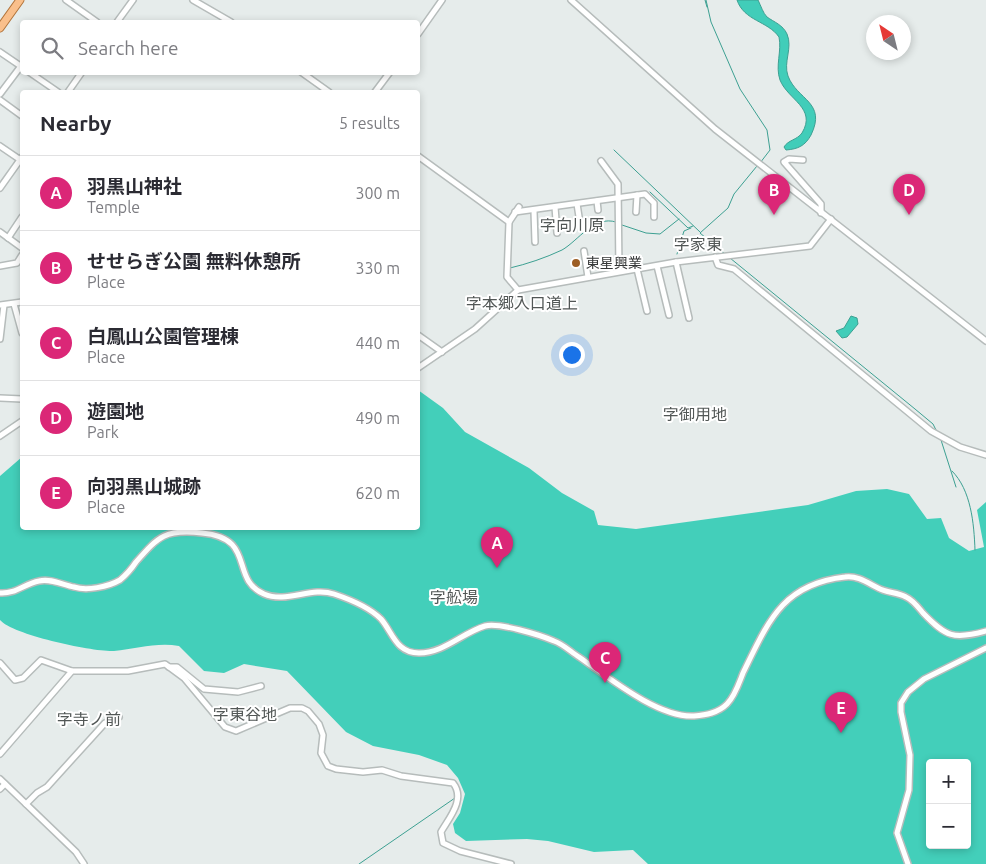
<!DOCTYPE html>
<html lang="en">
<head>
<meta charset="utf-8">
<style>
	:root { --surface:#fff; --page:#f7f7f7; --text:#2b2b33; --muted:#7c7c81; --line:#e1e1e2; --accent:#db2777 }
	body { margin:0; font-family:Ubuntu,"Noto Sans JP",sans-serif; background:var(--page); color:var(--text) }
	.controls { position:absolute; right:15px; bottom:15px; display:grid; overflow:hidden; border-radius:5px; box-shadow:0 2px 8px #0003 }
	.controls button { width:45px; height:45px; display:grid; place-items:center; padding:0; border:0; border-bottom:1px solid var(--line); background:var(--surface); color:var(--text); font:25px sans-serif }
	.compass { position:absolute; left:866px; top:15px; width:45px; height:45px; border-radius:50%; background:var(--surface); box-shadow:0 2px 8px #0003; rotate:325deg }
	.you { position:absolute; left:571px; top:354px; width:18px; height:18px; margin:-12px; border:4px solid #fff; border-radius:50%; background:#1a73e8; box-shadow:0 0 0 8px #1a73e833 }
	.badge { display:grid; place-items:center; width:32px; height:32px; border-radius:50%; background:var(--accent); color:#fff; font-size:16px; font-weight:700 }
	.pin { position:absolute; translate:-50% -41px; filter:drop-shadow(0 1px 2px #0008) }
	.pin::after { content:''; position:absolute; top:26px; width:18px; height:15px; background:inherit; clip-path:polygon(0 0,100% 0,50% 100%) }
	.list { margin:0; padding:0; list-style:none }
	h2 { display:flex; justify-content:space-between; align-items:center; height:65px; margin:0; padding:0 20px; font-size:21px }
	h2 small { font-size:16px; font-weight:400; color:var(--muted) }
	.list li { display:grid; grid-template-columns:32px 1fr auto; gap:15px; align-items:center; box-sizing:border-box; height:75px; padding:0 20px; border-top:1px solid var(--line) }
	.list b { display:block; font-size:19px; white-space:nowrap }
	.list p { margin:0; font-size:16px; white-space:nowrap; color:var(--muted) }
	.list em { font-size:16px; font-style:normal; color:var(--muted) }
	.icon { flex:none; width:28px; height:28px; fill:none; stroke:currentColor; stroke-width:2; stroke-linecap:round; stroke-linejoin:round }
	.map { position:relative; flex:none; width:986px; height:864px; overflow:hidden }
	.search { position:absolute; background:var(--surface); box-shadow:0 2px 8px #0003; left:20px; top:20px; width:400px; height:55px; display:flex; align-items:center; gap:12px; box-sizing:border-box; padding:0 18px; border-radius:5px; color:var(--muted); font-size:19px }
	.panel { position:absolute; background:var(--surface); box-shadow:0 2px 8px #0003; left:20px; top:90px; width:400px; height:440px; border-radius:5px }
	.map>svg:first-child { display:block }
</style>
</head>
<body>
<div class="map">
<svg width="986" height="864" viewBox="0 0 986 864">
	<rect width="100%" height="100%" fill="#e6eceb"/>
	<path fill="#43cfba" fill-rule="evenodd" d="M418,390l25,18 22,24 64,36 33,25 32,18 4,14 38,4 172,-24 48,-14 31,-2 22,5 18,25 14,-1 8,20 20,13 15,-4 -7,-37 9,-8v362h-338l-15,-14 -39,2 -46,-11 -21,-2 -61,2 -11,-8 -2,-9 7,-11 5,-19 -7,-16 -11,-13 -28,-10 -46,-9 -27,-14 -59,-61 -43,-7 -20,9 -20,-2 -25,-25c-22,-4 -43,3 -65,5 -21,1 -101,-16 -114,-31v-144l22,-19v71h396zM930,763h37v82h-37z"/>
	<g fill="#41cdb9" stroke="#3da092">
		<path d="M737,0h21c3,6 5,13 9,17 7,5 16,8 20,17 6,14 -4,28 1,42 9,24 39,26 23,59 -6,11 -13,14 -25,15l-2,-3c4,-7 13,-7 18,-14 15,-25 -14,-33 -22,-53 -5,-14 2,-29 -1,-43 -11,-16 -35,-16 -42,-37z"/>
		<polygon points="851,316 857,318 858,324 847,337 842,338 836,331 844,328"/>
	</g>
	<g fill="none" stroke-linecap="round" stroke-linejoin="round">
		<g stroke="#3da092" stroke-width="1">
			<polyline points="705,0 707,7"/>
			<polyline points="706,0 711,22 740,89 767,130 770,150 760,163"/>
			<polyline points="614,150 700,232"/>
			<polyline points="650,192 688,228 693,226"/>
			<polyline points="619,224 646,233 660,234 679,219"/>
			<polyline points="677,254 684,231 691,228"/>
			<polyline points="725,254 700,233 728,208 734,194 757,166"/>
			<polyline points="730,258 915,409 933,424 937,432"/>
			<path d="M510,268c17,-4 35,-10 52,-18 16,-9 32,-35 54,-28"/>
			<polyline points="941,440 956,487"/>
			<path d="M952,471c19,19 22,52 23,79"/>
			<polyline points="359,864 455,798"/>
		</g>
		<defs>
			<g id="minor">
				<polyline points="66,0 97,22"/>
				<polyline points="193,0 231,22"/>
				<polyline points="571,0 715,129 986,341"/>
				<polyline points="117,22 133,0"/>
				<polyline points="418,34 442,0"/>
				<polyline points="0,52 22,67"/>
				<polyline points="29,72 58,92"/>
				<polyline points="301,72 329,92"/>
				<polyline points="68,92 82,72"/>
				<polyline points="375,92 390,72"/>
				<polyline points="0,94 21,66"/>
				<polyline points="0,100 22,116"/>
				<polyline points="0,146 22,161"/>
				<polyline points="418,156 509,222 507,277 518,290"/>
				<polyline points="803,160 789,159 784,162 821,204 821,213"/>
				<polyline points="601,161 618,184 619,271"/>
				<polyline points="0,188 22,157"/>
				<polyline points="597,201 598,210"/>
				<polyline points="577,204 580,223"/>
				<polyline points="555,207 557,233"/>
				<polyline points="534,211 535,242"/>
				<polyline points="515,212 645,194 654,203 654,217"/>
				<polyline points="636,212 637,195"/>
				<polyline points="509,222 519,207"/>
				<polyline points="0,232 22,248"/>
				<polyline points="8,238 22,217"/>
				<polyline points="584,251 588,277"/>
				<polyline points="715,257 718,265 734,269 931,431 960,447 986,455"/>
				<polyline points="676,262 689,318"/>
				<polyline points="0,266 17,263 22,255"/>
				<polyline points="657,266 669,315"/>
				<polyline points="637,269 647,311"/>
				<polyline points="14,304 22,333"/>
				<polyline points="0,305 22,302"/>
				<polyline points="418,335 442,352"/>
				<polyline points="0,339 4,305"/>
				<polyline points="418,368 475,329 518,290 676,262 810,246 831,219"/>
				<polyline points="0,398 22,399"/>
				<polyline points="0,436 22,421"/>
				<path d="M0,593c16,1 24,-9 39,-12 12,-3 24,4 35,6 13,4 34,0 46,-7 6,-5 12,-12 16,-18 23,-26 29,-33 66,-29 55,5 27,46 62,61 23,10 47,-8 70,0 15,5 35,13 47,25 12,14 15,34 38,34 25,0 43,-20 66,-27 13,-4 55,9 69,15 9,3 17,11 25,16 29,20 79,61 115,59 12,-1 24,-3 33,-12 8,-8 12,-21 16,-31 25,-51 39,-89 102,-96 12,-2 23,6 33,11 9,5 19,4 28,9 7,3 12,10 17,16 23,24 31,27 63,18"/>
				<polyline points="0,663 15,680 23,678 41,660 72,671"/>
				<polyline points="169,667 177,667 204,689 238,692 261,686"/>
				<path d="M0,754l72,-83h56l37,-7 19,14 41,49 11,4 54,-23h12l6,3 11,13 4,11 -2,18 7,13 8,3 27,3 19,-2 19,6 52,7c13,16 -4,35 -12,49l2,11 17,8 51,13"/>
				<polyline points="0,779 76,852 84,864"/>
				<polyline points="0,789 5,784"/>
				<polyline points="26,804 37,793 47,787 105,723 119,717"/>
				<polyline points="908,864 897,833 909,790 910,755 901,712 901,703 908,692 924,679 986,648"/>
			</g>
			<polyline id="major" points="0,28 20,0"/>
		</defs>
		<use href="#minor" stroke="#b6bcbb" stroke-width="8"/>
		<use href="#major" stroke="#b2743b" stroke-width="9"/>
		<use href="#minor" stroke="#fff" stroke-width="5"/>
		<use href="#major" stroke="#f9bf8b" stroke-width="7"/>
	</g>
	<circle fill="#9d5e25" stroke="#fff" stroke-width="2" cx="576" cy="263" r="5"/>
	<g text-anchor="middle" stroke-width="4" stroke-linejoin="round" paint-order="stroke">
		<g font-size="14" fill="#353737" stroke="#fff" text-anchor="start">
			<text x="586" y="268">東星興業</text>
		</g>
		<g font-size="16" fill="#525756" stroke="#fff">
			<text x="572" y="231">字向川原</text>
			<text x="698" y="250">字家東</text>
			<text x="522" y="309">字本郷入口道上</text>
			<text x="695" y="420">字御用地</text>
			<text x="454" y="603">字舩場</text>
			<text x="245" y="720">字東谷地</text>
			<text x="89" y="725">字寺ノ前</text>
		</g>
	</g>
</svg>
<div class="controls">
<button>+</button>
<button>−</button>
</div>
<svg class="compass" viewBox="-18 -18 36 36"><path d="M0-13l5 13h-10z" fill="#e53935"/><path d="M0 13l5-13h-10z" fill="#7c7c81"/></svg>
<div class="you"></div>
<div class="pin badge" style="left:497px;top:568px">A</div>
<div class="pin badge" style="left:774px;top:215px">B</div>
<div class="pin badge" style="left:605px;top:683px">C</div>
<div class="pin badge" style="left:909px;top:215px">D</div>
<div class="pin badge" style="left:841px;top:733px">E</div>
<div class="search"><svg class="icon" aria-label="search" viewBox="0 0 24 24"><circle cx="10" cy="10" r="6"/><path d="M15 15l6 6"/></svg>Search here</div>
<section class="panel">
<h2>Nearby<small>5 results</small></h2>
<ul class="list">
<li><span class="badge">A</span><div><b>羽黒山神社</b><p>Temple</p></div><em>300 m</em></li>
<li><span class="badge">B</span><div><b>せせらぎ公園 無料休憩所</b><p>Place</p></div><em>330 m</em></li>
<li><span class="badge">C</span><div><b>白鳳山公園管理棟</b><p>Place</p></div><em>440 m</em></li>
<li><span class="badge">D</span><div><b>遊園地</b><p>Park</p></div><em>490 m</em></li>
<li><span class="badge">E</span><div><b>向羽黒山城跡</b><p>Place</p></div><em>620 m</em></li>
</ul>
</section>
</div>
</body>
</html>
